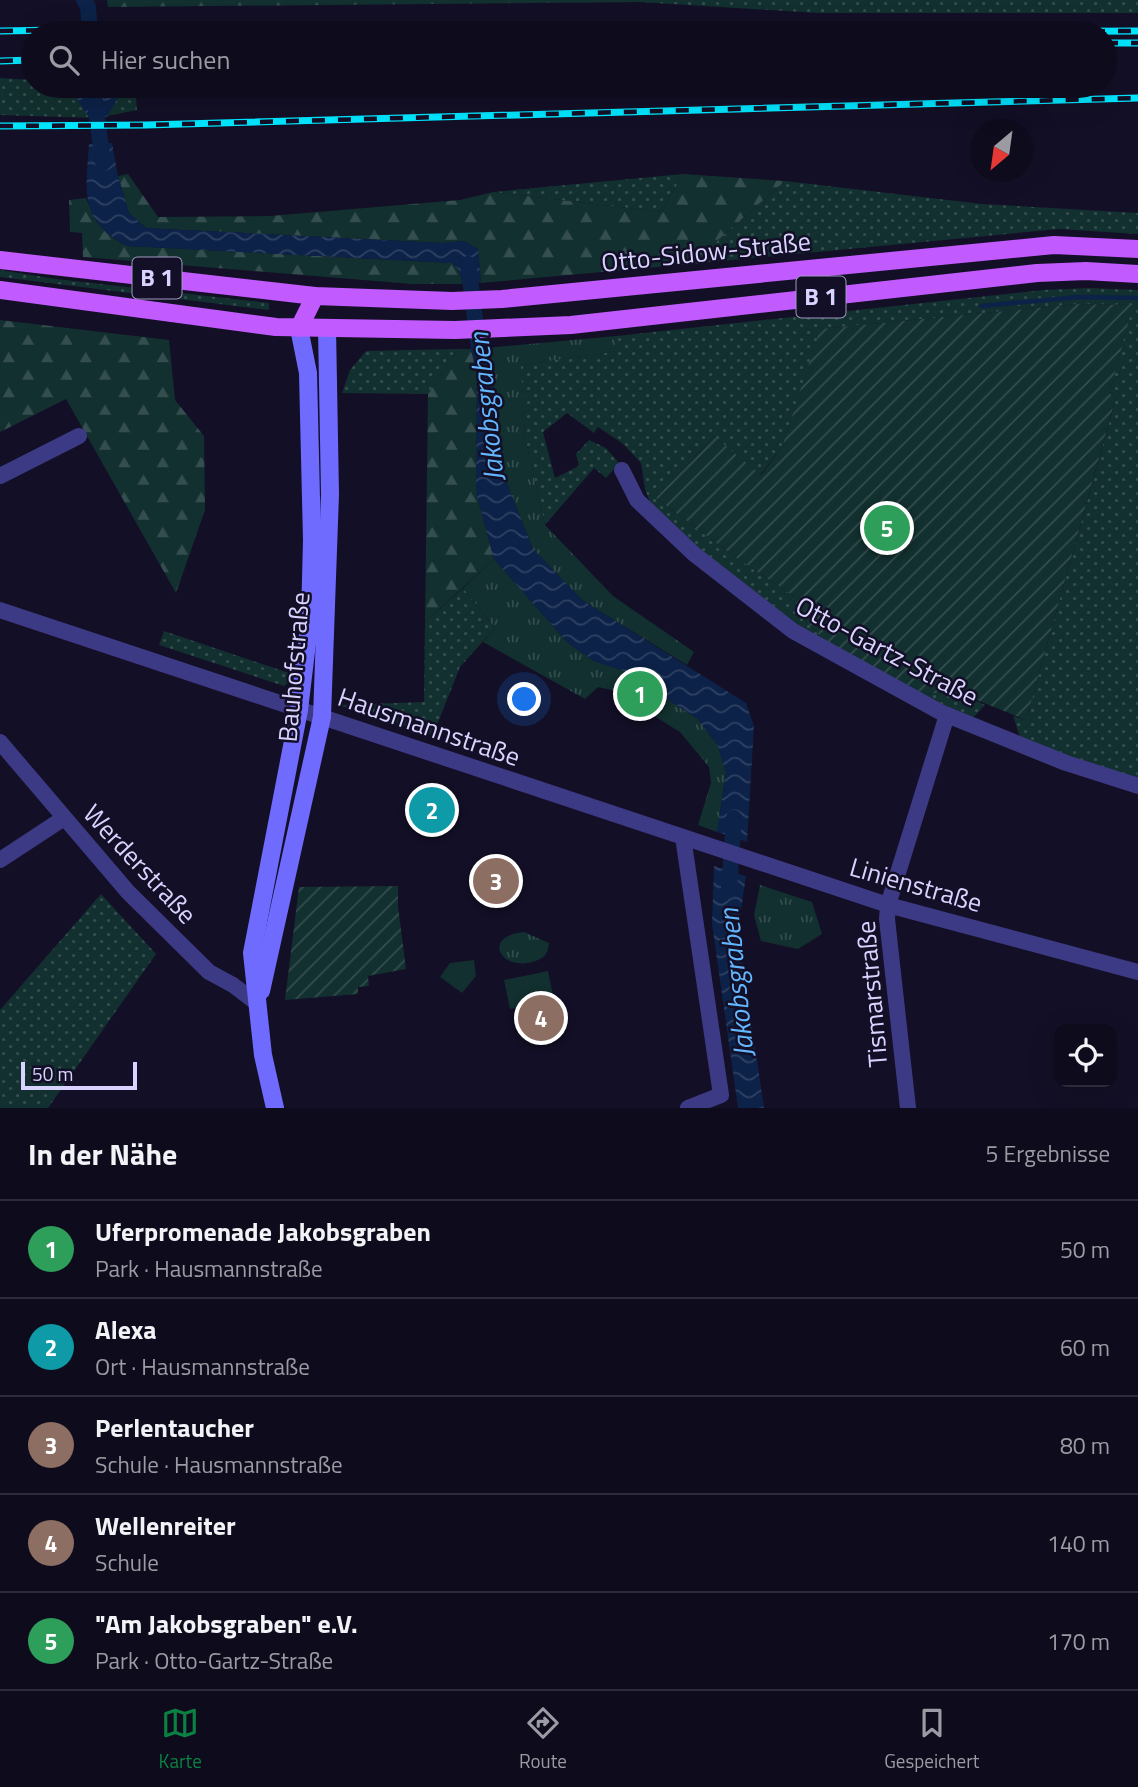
<!DOCTYPE html>
<html lang="de">
<head>
<meta charset="utf-8">
<style>
	:root { --surface:#0e0b1c; --page:#171425; --text:#f1f3f6; --muted:#9b9ba3; --line:#2e2b3b; --accent:#0b8043 }
	body { margin:0; font-family:"Titillium Web",sans-serif; background:var(--page); color:var(--text) }
	.controls { position:absolute; right:21px; bottom:21px; display:grid; overflow:hidden; border-radius:14px; box-shadow:0 7px 28px #0002 }
	.controls button { width:63px; height:63px; display:grid; place-items:center; padding:0; border:0; border-bottom:2px solid var(--line); background:var(--surface); color:var(--text); font:35px sans-serif }
	.compass { position:absolute; left:970px; top:119px; width:63px; height:63px; border-radius:50%; background:var(--surface); box-shadow:0 7px 28px #0002; rotate:209deg }
	.scale { position:absolute; left:21px; bottom:18px; width:116px; box-sizing:border-box; padding-left:7px; border:4px solid #d9d4ff; border-top:0; font-size:19px; line-height:24px; white-space:nowrap; color:#d9d4ff; -webkit-text-stroke:5px #130f26; paint-order:stroke }
	.you { position:absolute; left:525px; top:700px; width:24px; height:24px; margin:-18px; border:5px solid #fff; border-radius:50%; background:#1a73e8; box-shadow:0 0 0 10px #1a73e833 }
	.badge { display:grid; place-items:center; width:46px; height:46px; border-radius:50%; background:var(--accent); color:#fff; font-size:23px; font-weight:700 }
	.pin { position:absolute; translate:-50% -50%; border:4px solid #fff; box-shadow:0 2px 7px #0006 }
	.list { margin:0; padding:0; list-style:none }
	h2 { display:flex; justify-content:space-between; align-items:center; height:91px; margin:0; padding:0 28px; font-size:30px }
	h2 small { font-size:23px; font-weight:400; color:var(--muted) }
	.list li { display:grid; grid-template-columns:46px 1fr auto; gap:21px; align-items:center; box-sizing:border-box; height:98px; padding:0 28px; border-top:2px solid var(--line) }
	.list b { display:block; font-size:26px; white-space:nowrap }
	.list p { margin:0; font-size:23px; white-space:nowrap; color:var(--muted) }
	.list em { font-size:23px; font-style:normal; color:var(--muted) }
	.icon { flex:none; width:38px; height:38px; fill:none; stroke:currentColor; stroke-width:2; stroke-linecap:round; stroke-linejoin:round }
	.map { position:relative; flex:none; width:1138px; height:1108px; overflow:hidden }
	.search { position:absolute; background:var(--surface); box-shadow:0 7px 28px #0002; left:21px; right:21px; top:21px; height:77px; display:flex; align-items:center; gap:18px; box-sizing:border-box; padding:0 24px; border-radius:38px; color:var(--muted); font-size:26px }
	.sheet { height:581px; background:var(--surface) }
	nav { display:flex; justify-content:space-around; align-items:center; box-sizing:border-box; height:98px; border-top:2px solid var(--line); background:var(--surface); font-size:19px; color:var(--muted) }
	nav a { display:grid; justify-items:center; gap:4px }
	nav .on { color:var(--accent) }
	.map>svg:first-child { display:block }
</style>
</head>
<body>
<div class="map">
<svg width="1138" height="1108" viewBox="0 0 1138 1108">
	<defs>
		<pattern id="grass-dots" width="8" height="8" patternUnits="userSpaceOnUse" patternTransform="scale(1.75)"><rect width="8" height="8" fill="#12302f"/><path d="M2 2h.1M6 6h.1" fill="none" stroke="#344d4e" stroke-width="1.8" stroke-linecap="round"/></pattern>
		<pattern id="forest-firs" width="22" height="20" patternUnits="userSpaceOnUse" patternTransform="scale(1.75)"><rect width="22" height="20" fill="#12302f"/><path d="M5 1l3.5 6h-7zM16 11l3.5 6h-7z" fill="#344d4e"/></pattern>
		<pattern id="park-tufts" width="24" height="20" patternUnits="userSpaceOnUse" patternTransform="scale(1.75)"><rect width="24" height="20" fill="#12302f"/><path d="M3 7l-1-3M5 7V3M7 7l1-3M15 17l-1-3M17 17v-4M19 17l1-3" fill="none" stroke="#344d4e"/></pattern>
		<pattern id="garden-furrows" width="10" height="10" patternUnits="userSpaceOnUse" patternTransform="scale(1.75)"><rect width="10" height="10" fill="#12302f"/><path d="M-1 1l2-2M0 10L10 0M9 11l2-2" fill="none" stroke="#344d4e"/></pattern>
		<pattern id="water-waves" width="16" height="10" patternUnits="userSpaceOnUse" patternTransform="scale(1.75)"><rect width="16" height="10" fill="#0c2248"/><path d="M0 5q4-4 8 0t8 0" fill="none" stroke="#2f4163"/></pattern>
	</defs>
	<rect width="100%" height="100%" fill="#130f26"/>
	<g fill="url(#grass-dots)">
		<polygon points="639,0 1138,0 1138,13 818,13 639,2"/>
		<polygon points="0,78 33,80 33,86 135,86 137,110 97,118 0,115"/>
		<polygon points="683,174 662,212 493,192"/>
		<polygon points="785,181 982,204 1138,213 1138,234 1059,229 691,264"/>
		<polygon points="0,270 56,279 269,303 269,310 0,277"/>
		<polygon points="1089,288 1138,290 1138,779 1098,767 1020,737 1013,716 1026,720 1116,398 1109,395 1132,305 1077,304 821,329 782,447 760,475 714,436 656,498 735,557 792,595 802,618 827,642 922,694 957,692 985,705 971,720 899,686 831,649 790,622 698,549 651,505 645,489 641,463 622,443 598,427 594,433 567,413 543,432 555,478 579,466 576,454 589,440 606,448 619,463 606,478 594,468 545,525 525,437 520,365 616,351 616,336 1043,290"/>
		<polygon points="458,349 428,394 342,393 350,370 366,351"/>
		<polygon points="463,588 495,628 460,667 433,735 338,705 424,702 425,622"/>
		<polygon points="164,631 289,673 288,683 284,686 159,645"/>
		<polygon points="101,894 156,954 48,1108 0,1108 0,1010"/>
	</g>
	<g fill="url(#forest-firs)">
		<polygon points="107,0 639,0 639,2 108,7"/>
		<polygon points="128,174 158,217 270,216 460,200 493,192 662,212 683,174 785,181 691,264 481,283 478,249 464,241 442,243 146,228 129,213 118,176"/>
		<path d="M86,198c10,25 16,35 41,48l325,17 6,6 5,15h-51l-329,-27 -1,-24 -12,-1 -1,-32z"/>
		<polygon points="0,320 169,340 175,400 204,436 205,510 176,593 66,399 0,432"/>
		<polygon points="458,349 471,349 477,363 476,492 494,559 425,622 428,394"/>
	</g>
	<g fill="url(#park-tufts)">
		<polygon points="616,336 617,351 521,365 525,437 545,525 613,596 694,652 687,665 582,600 533,549 504,476 492,375 486,348"/>
		<polygon points="494,559 568,643 594,661 624,671 698,719 718,746 726,773 717,832 698,825 711,783 709,767 680,732 612,690 598,687 585,699 483,642 495,628 463,588"/>
		<polygon points="760,885 812,902 822,934 798,949 761,941 754,915"/>
		<path d="M524,932l25,11c-1,11 -5,16 -17,19 -32,9 -50,-26 -8,-30z"/>
	</g>
	<g fill="url(#garden-furrows)">
		<polygon points="1077,304 1133,305 1109,395 1116,397 1026,720 957,692 922,694 827,642 802,618 792,595 735,557 656,498 714,436 761,475 782,447 820,329"/>
		<polygon points="398,886 398,906 406,969 368,976 369,986 358,987 358,994 285,1000 299,887"/>
	</g>
	<g fill="#12302f">
		<polygon points="474,960 476,976 462,993 440,977 450,963"/>
		<polygon points="548,971 554,1000 510,1009 504,980"/>
	</g>
	<g fill="url(#water-waves)">
		<polygon points="77,86 114,86 119,96 107,117 89,118 77,99"/>
		<path d="M112,143l6,33 11,37 17,15 296,15 22,-2 14,8 3,34 -18,1 -5,-15 -6,-6 -325,-17c-49,-26 -41,-55 -38,-102z"/>
		<polygon points="486,348 492,375 504,476 533,549 582,600 746,703 754,726 747,842 717,832 726,773 718,746 698,719 624,671 594,661 568,643 494,559 476,492 477,363 471,349"/>
		<polygon points="714,866 746,876 738,930 764,1108 738,1108 712,923"/>
	</g>
	<g fill="none" stroke-linecap="round" stroke-linejoin="round">
		<polyline stroke="#0c2248" stroke-width="4.5" points="981,306 1079,297 1138,298"/>
		<g stroke="#0c2248" stroke-width="16">
			<polyline points="84,0 88,7 90,33"/>
			<polyline points="93,86 103,163"/>
			<polyline points="468,264 479,349 484,370"/>
			<polyline points="729,890 734,818"/>
		</g>
		<g stroke="#3d3a85" stroke-width="16">
			<polyline points="622,470 637,500 694,554 793,631 942,713 1066,763 1138,786"/>
			<polyline points="0,476 79,436"/>
			<polyline points="0,610 888,905 1138,972"/>
			<polyline points="0,742 128,892 209,972 233,985 258,1004"/>
			<polyline points="683,837 721,1095 688,1108"/>
			<polyline points="0,860 64,818"/>
			<polyline points="908,1108 887,919 888,905 947,715"/>
		</g>
		<g stroke="#6f6bff" stroke-width="18">
			<polyline points="261,991 322,717 330,494 327,328"/>
			<polyline points="275,1108 263,1055 252,953 299,710 310,618 312,540 308,373 299,328"/>
		</g>
		<g stroke="#c25bff" stroke-width="18">
			<polyline points="0,260 315,296 452,301 502,299 1054,245 1138,249"/>
			<polyline points="0,290 276,327 455,330 571,325 1037,273 1086,271 1138,274"/>
			<polyline points="299,328 315,296"/>
		</g>
		<defs>
			<g id="rail">
				<path d="M0,31c379,-7 759,2 1138,0"/>
				<polyline points="1105,43 1138,43"/>
				<polyline points="0,61 33,60"/>
				<polyline points="0,126 146,125 1138,98"/>
			</g>
		</defs>
		<use href="#rail" stroke="#00e5ff" stroke-width="7"/>
		<use href="#rail" stroke="#130f26" stroke-width="4.5" stroke-dasharray="13" stroke-linecap="butt"/>
	</g>
	<g text-anchor="middle" stroke-width="5" stroke-linejoin="round" paint-order="stroke">
		<g fill="#130f26" stroke="#9e99be" stroke-width="2">
			<rect x="132.5" y="257.5" width="49" height="41" rx="5"/>
			<rect x="796.5" y="276.5" width="49" height="41" rx="5"/>
		</g>
		<g font-size="24" font-weight="bold" fill="#d9d4ff">
			<text x="157" y="286">B 1</text>
			<text x="821" y="305">B 1</text>
		</g>
		<g font-size="26" fill="#d9d4ff" stroke="#130f26">
			<text transform="translate(706 252) rotate(-6)" y="9">Otto-Sidow-Straße</text>
			<text transform="translate(887 651) rotate(28)" y="9">Otto-Gartz-Straße</text>
			<text transform="translate(294 667) rotate(-85)" y="9">Bauhofstraße</text>
			<text transform="translate(429 727) rotate(19)" y="9">Hausmannstraße</text>
			<text transform="translate(140 864) rotate(47)" y="9">Werderstraße</text>
			<text transform="translate(916 885) rotate(16)" y="9">Linienstraße</text>
			<text transform="translate(872 994) rotate(-95)" y="9">Tismarstraße</text>
		</g>
		<g font-size="28" font-style="italic" fill="#62b6ff" stroke="#130f26">
			<text transform="translate(486 407) rotate(-96)" y="10">Jakobsgraben</text>
			<text transform="translate(736 983) rotate(-96)" y="10">Jakobsgraben</text>
		</g>
	</g>
</svg>
<div class="controls">
<button><svg class="icon" aria-label="locate" viewBox="0 0 24 24"><circle cx="12" cy="12" r="6"/><path d="M12 2v4M12 18v4M2 12h4M18 12h4"/></svg></button>
</div>
<svg class="compass" viewBox="-18 -18 36 36"><path d="M0-13l5 13h-10z" fill="#e53935"/><path d="M0 13l5-13h-10z" fill="#9b9ba3"/></svg>
<div class="scale">50 m</div>
<div class="you"></div>
<div class="pin badge" style="left:640px;top:694px;background:#2e9e5b">1</div>
<div class="pin badge" style="left:432px;top:810px;background:#0f9aa8">2</div>
<div class="pin badge" style="left:496px;top:881px;background:#8d6e63">3</div>
<div class="pin badge" style="left:541px;top:1018px;background:#8d6e63">4</div>
<div class="pin badge" style="left:887px;top:528px;background:#2e9e5b">5</div>
<div class="search"><svg class="icon" aria-label="search" viewBox="0 0 24 24"><circle cx="10" cy="10" r="6"/><path d="M15 15l6 6"/></svg>Hier suchen</div>
</div>
<section class="sheet">
<h2>In der Nähe<small>5 Ergebnisse</small></h2>
<ul class="list">
<li><span class="badge" style="background:#2e9e5b">1</span><div><b>Uferpromenade Jakobsgraben</b><p>Park · Hausmannstraße</p></div><em>50 m</em></li>
<li><span class="badge" style="background:#0f9aa8">2</span><div><b>Alexa</b><p>Ort · Hausmannstraße</p></div><em>60 m</em></li>
<li><span class="badge" style="background:#8d6e63">3</span><div><b>Perlentaucher</b><p>Schule · Hausmannstraße</p></div><em>80 m</em></li>
<li><span class="badge" style="background:#8d6e63">4</span><div><b>Wellenreiter</b><p>Schule</p></div><em>140 m</em></li>
<li><span class="badge" style="background:#2e9e5b">5</span><div><b>&quot;Am Jakobsgraben&quot; e.V.</b><p>Park · Otto-Gartz-Straße</p></div><em>170 m</em></li>
</ul>
</section>
<nav>
<a class="on"><svg class="icon" aria-label="map" viewBox="0 0 24 24"><path d="M3 6l6-2 6 2 6-2v14l-6 2-6-2-6 2zM9 4v14M15 6v14"/></svg>Karte</a>
<a><svg class="icon" aria-label="directions" viewBox="0 0 24 24"><path d="M12 3l9 9-9 9-9-9zM9 14v-3h6M13 9l2 2-2 2"/></svg>Route</a>
<a><svg class="icon" aria-label="saved" viewBox="0 0 24 24"><path d="M7 4h10v16l-5-4-5 4z"/></svg>Gespeichert</a>
</nav>
</body>
</html>
